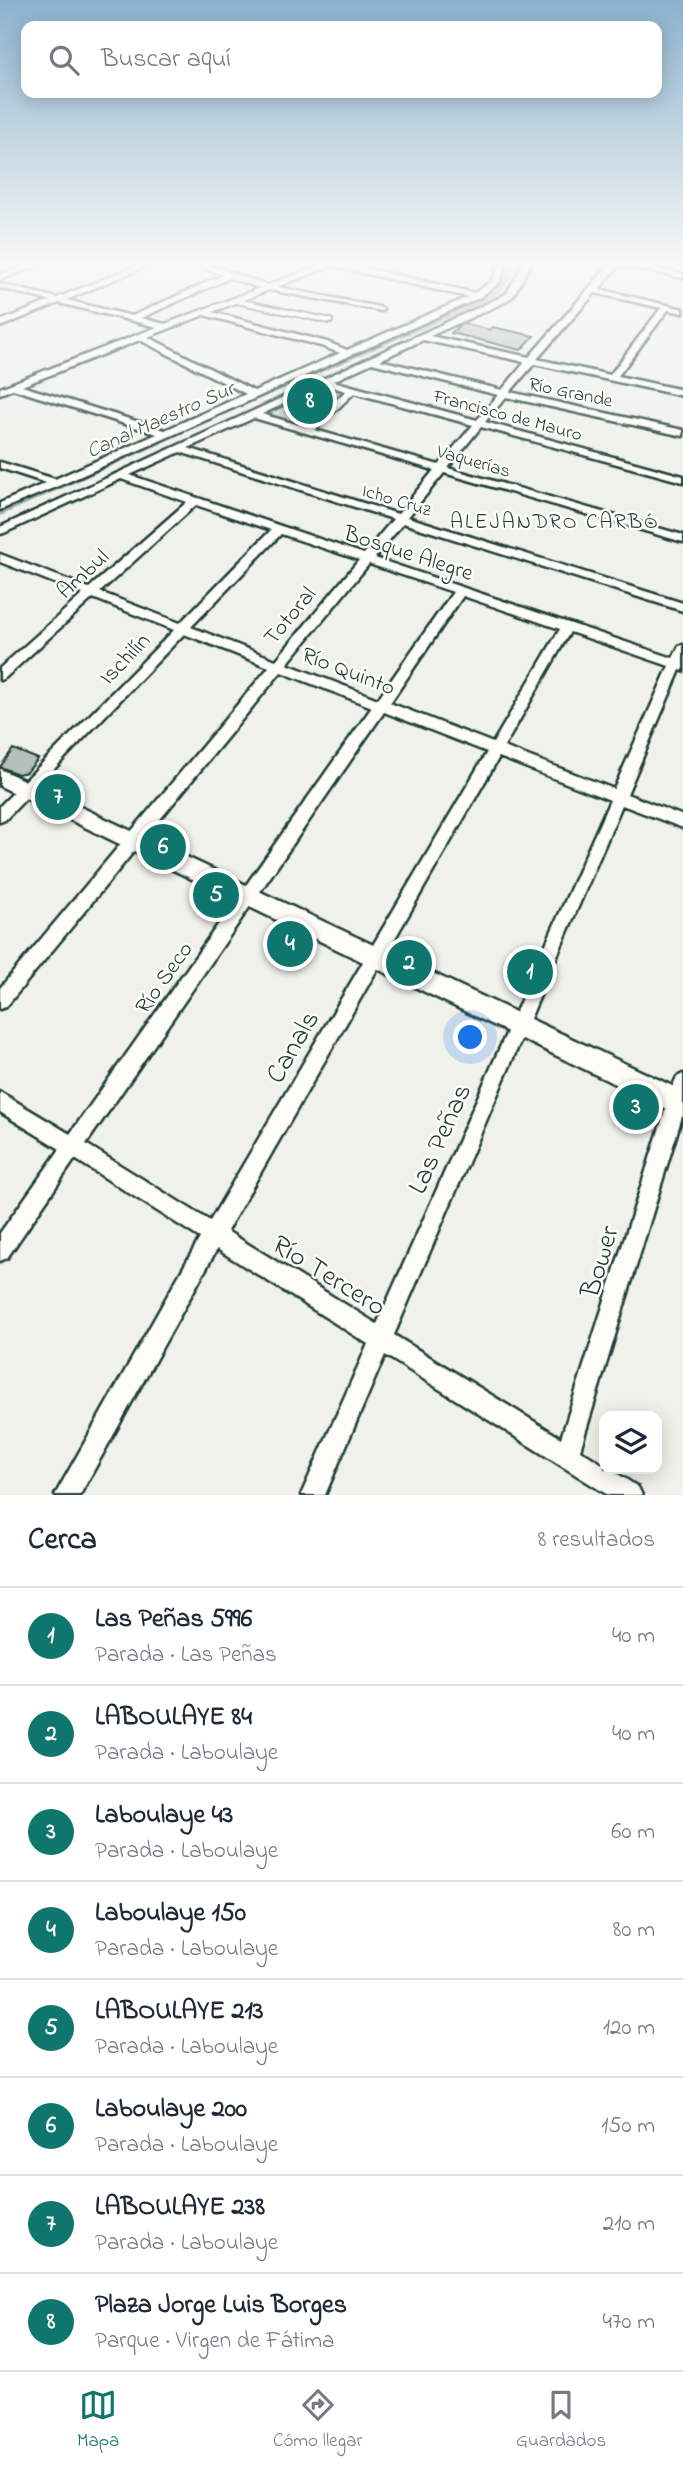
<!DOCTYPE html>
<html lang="es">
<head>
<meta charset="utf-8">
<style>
	:root { --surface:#fff; --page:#f6f6f7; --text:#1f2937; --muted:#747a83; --line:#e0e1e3; --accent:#0f766e }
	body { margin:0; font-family:"Indie Flower",sans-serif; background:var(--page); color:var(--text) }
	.controls { position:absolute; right:21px; bottom:21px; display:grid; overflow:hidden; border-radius:14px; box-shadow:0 4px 18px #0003 }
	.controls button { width:63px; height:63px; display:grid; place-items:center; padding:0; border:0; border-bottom:2px solid var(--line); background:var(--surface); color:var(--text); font:35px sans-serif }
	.you { position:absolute; left:471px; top:1038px; width:24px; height:24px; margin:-18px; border:5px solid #fff; border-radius:50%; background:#1a73e8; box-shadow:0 0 0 10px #1a73e833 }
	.badge { display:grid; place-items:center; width:46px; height:46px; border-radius:50%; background:var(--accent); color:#fff; font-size:23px; font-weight:700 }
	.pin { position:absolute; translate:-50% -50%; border:4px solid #fff; box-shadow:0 2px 7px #0006 }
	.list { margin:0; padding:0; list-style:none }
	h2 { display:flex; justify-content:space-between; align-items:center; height:91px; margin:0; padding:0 28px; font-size:30px }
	h2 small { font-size:23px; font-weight:400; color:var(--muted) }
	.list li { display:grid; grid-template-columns:46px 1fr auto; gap:21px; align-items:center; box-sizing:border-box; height:98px; padding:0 28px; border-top:2px solid var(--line) }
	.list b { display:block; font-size:26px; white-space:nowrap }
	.list p { margin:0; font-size:23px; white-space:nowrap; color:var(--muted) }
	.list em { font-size:23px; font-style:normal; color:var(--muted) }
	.icon { flex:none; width:38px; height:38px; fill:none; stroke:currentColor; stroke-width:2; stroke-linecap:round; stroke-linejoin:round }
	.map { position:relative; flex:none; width:683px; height:1495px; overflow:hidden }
	.search { position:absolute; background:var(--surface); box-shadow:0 4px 18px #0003; left:21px; right:21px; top:21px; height:77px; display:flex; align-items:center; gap:18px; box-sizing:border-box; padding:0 24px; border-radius:14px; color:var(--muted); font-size:26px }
	.sheet { height:875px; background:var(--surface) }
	nav { display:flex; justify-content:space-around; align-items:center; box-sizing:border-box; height:98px; border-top:2px solid var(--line); background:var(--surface); font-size:19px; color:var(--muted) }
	nav a { display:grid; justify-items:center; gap:4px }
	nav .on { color:var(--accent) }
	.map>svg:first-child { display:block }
</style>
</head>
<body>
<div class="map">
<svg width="683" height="1495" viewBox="0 0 683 1495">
	<rect width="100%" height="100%" fill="#f0f1eb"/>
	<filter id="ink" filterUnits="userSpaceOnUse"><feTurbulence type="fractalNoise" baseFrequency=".0143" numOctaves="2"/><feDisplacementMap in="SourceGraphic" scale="14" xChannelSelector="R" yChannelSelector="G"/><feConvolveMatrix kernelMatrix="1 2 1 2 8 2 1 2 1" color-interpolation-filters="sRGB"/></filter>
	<g filter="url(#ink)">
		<polygon fill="#cdd3cd" stroke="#768880" stroke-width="2" points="325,385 343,390 310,424 302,425 265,415"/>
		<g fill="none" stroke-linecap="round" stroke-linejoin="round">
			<g fill="#9faca4" fill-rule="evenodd">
				<polygon points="512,262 520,262 501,293 491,299 274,393 266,391 485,295 495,289"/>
				<polygon points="157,439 162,442 161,444 0,516 0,509"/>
			</g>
		</g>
		<g fill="#b6bfb8" stroke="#1f3d34" stroke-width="2">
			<polygon points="462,323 490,330 493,327 534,336 521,350 451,333"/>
			<polygon points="13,749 38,759 27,772 18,774 0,767"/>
		</g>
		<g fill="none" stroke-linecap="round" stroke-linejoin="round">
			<defs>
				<polyline id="lane" points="237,301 330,321"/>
				<g id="street">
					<polygon points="36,262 46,262 0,280 0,275"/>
					<path d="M146,262h10l-90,38 66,16 91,-41 -33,-13h10l68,23 55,-21 -3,-2h19l136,31 18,-13 7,-18h8l-9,21 -20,15 -418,187 -61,25v-7l46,-20 -46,-15v-6l55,17 102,-45 -144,-45 -13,5v-6l157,-61 -98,-24 -59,24v-6l50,-20 -50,-13v-4l57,14zM332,266l136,31 -121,53 -20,-8 -115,-30 57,-22 113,21 1,-2 -4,-2 -102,-20zM230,278l30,10 -95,36 -24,-6zM204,315l117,31 19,7 -86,38 -106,-54zM140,340l106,54 -81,36 -143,-44z"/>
					<path d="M524,262h8l-19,34 -10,7 -73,33 99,21 83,-95h13l58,12v4l-64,-13 -20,24 84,20v4l-15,-3 -50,66 65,14v6l-149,-32 -24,28 173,38v6l-177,-39 -21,25 198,54v6l-202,-55 -33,41 235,67v7l-239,-69 -36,44 275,86v8l-280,-88 -28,35 298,100 6,-12 4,-1v26l-3,-1 -53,124 56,22v12l-61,-23 -228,530 167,103 113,-355 3,-6 6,-3v39l-103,337 24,15v4h6l28,18 4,8h-34l-223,-140 -60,140h-24l67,-151 -151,-95 -137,246h-25l145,-257 -125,-79 -68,99 -7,3v-28l60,-84 -60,-37v-20l70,42 302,-427 -91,-35 -275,335 -6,2v-21l269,-321 -85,-33 -179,186 -5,2v-16l174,-176 -81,-32 -88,80 -5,2v-12l83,-74 -83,-32v-8l89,34 98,-86 -66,-23 -117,54 -4,1v-7l497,-228 10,-6zM595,293l66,15 -51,67 -73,-16zM423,340l102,22 -23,28 -122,-30zM372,363l126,32 -21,25 -144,-39zM325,385l21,6 -40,36 -44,-13zM354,393l119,32 -34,40 -124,-35zM254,418l180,52 -36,44 -210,-66zM180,452l213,67 -29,35 -234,-79zM196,505l75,25 -91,93 -80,-31zM281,534l78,26 -83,100 -85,-33zM369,564l84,28 -75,107 -91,-35zM463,596l97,33 -67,114 -103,-40zM570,632l99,34 -55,123 -110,-42zM384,712l103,40 -277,469 -124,-77zM499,757l111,43 -233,524 -150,-93z"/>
				</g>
				<polygon id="secondary" points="0,769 683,1091 683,1117 0,786"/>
			</defs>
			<use href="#lane" stroke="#1f3d34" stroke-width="8"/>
			<use href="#street" stroke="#1f3d34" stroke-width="5"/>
			<use href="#secondary" stroke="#1f3d34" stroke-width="5"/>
			<use href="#lane" stroke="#fdfcf7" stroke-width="4.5"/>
			<use href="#street" fill="#fdfcf7" fill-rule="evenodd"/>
			<use href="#secondary" fill="#fdfcf7" fill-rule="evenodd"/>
		</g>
	</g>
	<linearGradient id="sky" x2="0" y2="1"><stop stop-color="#8bb1cd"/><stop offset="0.56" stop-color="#f8f9f6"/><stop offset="1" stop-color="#f8f9f6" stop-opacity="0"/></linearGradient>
	<rect width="683" height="471" fill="url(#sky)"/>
	<g text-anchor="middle" stroke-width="5" stroke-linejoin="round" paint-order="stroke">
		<g font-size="19" fill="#1f3d34" stroke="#fdfcf7">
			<text transform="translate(571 391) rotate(12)" y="7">Río Grande</text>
			<text transform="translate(508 414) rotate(15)" y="7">Francisco de Mauro</text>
			<text transform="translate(474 460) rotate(16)" y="7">Vaquerías</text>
			<text transform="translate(397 499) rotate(17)" y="7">Icho Cruz</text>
		</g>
		<g font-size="21" font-style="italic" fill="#455e56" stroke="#fdfcf7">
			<text transform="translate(160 419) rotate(-24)" y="7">Canal Maestro Sur</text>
		</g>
		<g font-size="21" letter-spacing="2" fill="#1f3d34" stroke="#fdfcf7">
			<text x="555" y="528">ALEJANDRO CARBÓ</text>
		</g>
		<g font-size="23" fill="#1f3d34" stroke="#fdfcf7">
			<text transform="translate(409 552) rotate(18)" y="8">Bosque Alegre</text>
			<text transform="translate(82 573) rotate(-42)" y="8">Ambul</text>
			<text transform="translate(289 615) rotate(-50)" y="8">Totoral</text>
			<text transform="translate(124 658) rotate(-46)" y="8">Ischilín</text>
			<text transform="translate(349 670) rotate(21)" y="8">Río Quinto</text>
			<text transform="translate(163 977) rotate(-55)" y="8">Río Seco</text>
		</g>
		<g font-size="28" fill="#1f3d34" stroke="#fdfcf7">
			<text transform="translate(291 1046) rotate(-60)" y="10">Canals</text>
			<text transform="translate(438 1138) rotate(-66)" y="10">Las Peñas</text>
			<text transform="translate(598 1261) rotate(-73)" y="10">Bower</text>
			<text transform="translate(330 1274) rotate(32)" y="10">Río Tercero</text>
		</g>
	</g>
</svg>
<div class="controls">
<button><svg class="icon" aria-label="layers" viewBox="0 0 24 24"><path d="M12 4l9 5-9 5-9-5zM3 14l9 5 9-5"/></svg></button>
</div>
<div class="you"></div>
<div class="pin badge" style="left:530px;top:972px">1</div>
<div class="pin badge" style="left:409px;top:963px">2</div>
<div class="pin badge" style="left:636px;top:1107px">3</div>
<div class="pin badge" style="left:290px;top:944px">4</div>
<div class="pin badge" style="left:216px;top:895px">5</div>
<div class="pin badge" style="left:163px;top:847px">6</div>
<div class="pin badge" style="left:58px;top:797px">7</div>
<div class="pin badge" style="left:310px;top:401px">8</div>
<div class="search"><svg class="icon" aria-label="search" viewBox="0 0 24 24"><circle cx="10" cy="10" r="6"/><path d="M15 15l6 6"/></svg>Buscar aquí</div>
</div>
<section class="sheet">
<h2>Cerca<small>8 resultados</small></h2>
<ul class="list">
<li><span class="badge">1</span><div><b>Las Peñas 5996</b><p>Parada · Las Peñas</p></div><em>40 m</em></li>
<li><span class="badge">2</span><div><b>LABOULAYE 84</b><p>Parada · Laboulaye</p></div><em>40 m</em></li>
<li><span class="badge">3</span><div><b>Laboulaye 43</b><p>Parada · Laboulaye</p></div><em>60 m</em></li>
<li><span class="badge">4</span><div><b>Laboulaye 150</b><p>Parada · Laboulaye</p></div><em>80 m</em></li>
<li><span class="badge">5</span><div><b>LABOULAYE 213</b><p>Parada · Laboulaye</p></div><em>120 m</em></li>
<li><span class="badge">6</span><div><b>Laboulaye 200</b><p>Parada · Laboulaye</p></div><em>150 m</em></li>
<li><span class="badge">7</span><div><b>LABOULAYE 238</b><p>Parada · Laboulaye</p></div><em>210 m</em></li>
<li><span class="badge">8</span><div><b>Plaza Jorge Luis Borges</b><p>Parque · Virgen de Fátima</p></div><em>470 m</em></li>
</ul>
</section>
<nav>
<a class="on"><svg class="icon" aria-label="map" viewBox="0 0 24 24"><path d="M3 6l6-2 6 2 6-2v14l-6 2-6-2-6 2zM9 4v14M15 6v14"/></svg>Mapa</a>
<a><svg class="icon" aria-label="directions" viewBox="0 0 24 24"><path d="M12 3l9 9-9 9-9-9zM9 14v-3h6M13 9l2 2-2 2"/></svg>Cómo llegar</a>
<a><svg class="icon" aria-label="saved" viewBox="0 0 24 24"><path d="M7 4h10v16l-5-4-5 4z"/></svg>Guardados</a>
</nav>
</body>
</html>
